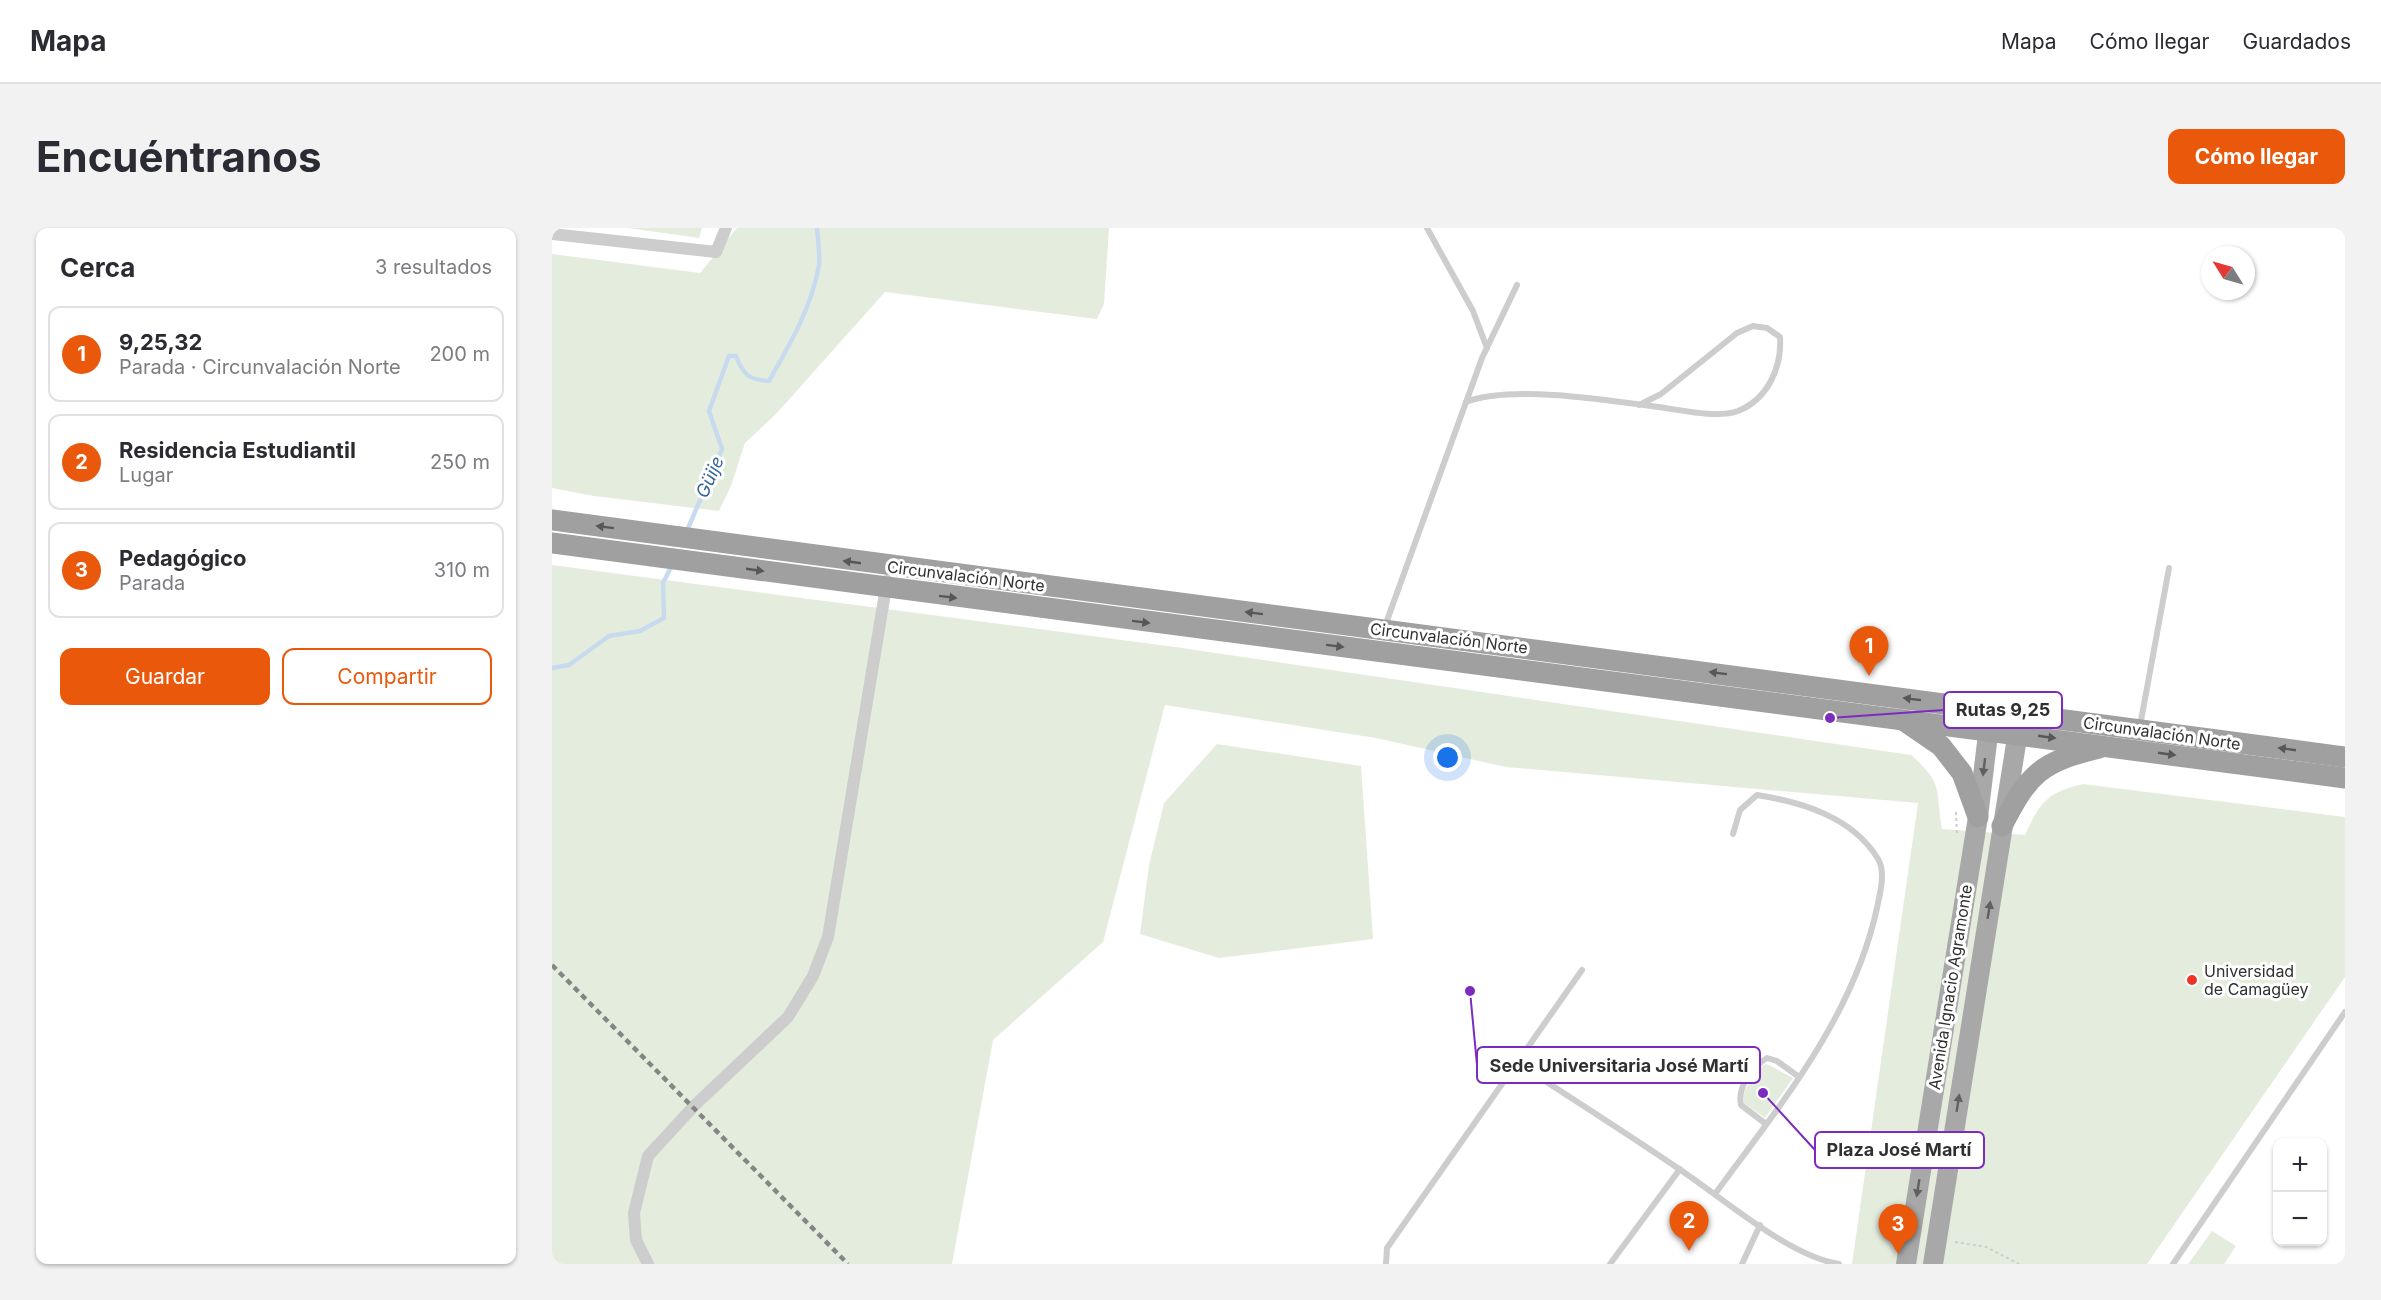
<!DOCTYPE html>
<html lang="es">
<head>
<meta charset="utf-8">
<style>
	:root { --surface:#fff; --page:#f2f2f3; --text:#2b2b33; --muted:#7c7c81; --line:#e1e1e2; --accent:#ea580c }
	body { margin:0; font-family:Inter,sans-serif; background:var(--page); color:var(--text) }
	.controls { position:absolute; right:18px; bottom:18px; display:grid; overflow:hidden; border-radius:12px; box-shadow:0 2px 4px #0004 }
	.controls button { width:54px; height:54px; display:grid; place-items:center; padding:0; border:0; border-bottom:2px solid var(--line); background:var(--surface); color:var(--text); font:30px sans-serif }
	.compass { position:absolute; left:1649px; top:18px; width:54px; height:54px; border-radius:50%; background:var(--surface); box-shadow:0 2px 4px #0004; rotate:307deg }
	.you { position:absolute; left:896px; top:530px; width:21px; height:21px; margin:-15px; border:4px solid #fff; border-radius:50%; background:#1a73e8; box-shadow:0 0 0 9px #1a73e833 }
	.badge { display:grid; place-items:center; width:39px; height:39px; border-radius:50%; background:var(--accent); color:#fff; font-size:20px; font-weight:700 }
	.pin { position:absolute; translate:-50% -50px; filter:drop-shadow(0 2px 3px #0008) }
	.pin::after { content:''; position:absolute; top:32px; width:21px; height:18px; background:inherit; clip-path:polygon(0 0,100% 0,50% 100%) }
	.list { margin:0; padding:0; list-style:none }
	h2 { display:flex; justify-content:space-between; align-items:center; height:78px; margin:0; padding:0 24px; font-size:26px }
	h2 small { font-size:20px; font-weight:400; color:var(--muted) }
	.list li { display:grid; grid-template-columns:39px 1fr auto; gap:18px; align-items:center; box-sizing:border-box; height:96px; margin:0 12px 12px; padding:0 12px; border:2px solid var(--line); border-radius:12px }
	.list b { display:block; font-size:22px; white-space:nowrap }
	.list p { margin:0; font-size:20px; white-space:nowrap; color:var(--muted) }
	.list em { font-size:20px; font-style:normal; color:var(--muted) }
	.actions { display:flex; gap:12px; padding:18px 24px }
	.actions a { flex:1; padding:14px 0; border:2px solid var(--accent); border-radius:12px; text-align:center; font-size:21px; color:var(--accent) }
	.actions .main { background:var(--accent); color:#fff }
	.map { position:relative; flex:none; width:1793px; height:1036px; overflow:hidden; border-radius:12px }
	header { display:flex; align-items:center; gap:36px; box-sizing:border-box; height:84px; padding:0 30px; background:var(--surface); border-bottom:2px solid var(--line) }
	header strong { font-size:28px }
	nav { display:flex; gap:33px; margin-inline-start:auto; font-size:21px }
	.intro { display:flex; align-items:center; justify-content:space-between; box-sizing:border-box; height:144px; padding:0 36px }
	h1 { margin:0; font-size:42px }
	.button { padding:15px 27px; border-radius:12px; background:var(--accent); color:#fff; font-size:21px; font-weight:700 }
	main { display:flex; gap:36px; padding:0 36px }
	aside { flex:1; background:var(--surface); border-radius:12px; box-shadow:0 2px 4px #0004 }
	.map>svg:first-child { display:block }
</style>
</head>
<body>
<header>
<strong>Mapa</strong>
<nav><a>Mapa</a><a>Cómo llegar</a><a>Guardados</a></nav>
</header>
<div class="intro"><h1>Encuéntranos</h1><a class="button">Cómo llegar</a></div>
<main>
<aside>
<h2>Cerca<small>3 resultados</small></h2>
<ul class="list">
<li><span class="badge">1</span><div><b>9,25,32</b><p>Parada · Circunvalación Norte</p></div><em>200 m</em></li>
<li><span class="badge">2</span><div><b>Residencia Estudiantil</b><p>Lugar</p></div><em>250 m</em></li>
<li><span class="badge">3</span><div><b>Pedagógico</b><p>Parada</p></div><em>310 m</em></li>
</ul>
<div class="actions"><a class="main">Guardar</a><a>Compartir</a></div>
</aside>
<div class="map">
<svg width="1793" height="1036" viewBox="0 0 1793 1036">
	<rect width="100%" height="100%" fill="#fff"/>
	<g fill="#e4eddd">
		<polygon points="76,0 150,0 147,10"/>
		<polygon points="185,0 557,0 552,76 545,91 333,64 224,186 193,215 179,258 167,283 42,268 0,260 0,26 148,45"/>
		<path d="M0,337l623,82 736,108c33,29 24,33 31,74l83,6c15,-33 23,-43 58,-51l262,33v160l-198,287h-295l66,-461 -412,-36 -130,-29 -211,-33 -62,237 -110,98 -41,224h-400z"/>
		<polygon points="665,516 809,538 821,711 667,730 588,706 597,637 612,575"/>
		<path d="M1215,836l26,14 -28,40 -21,-15c-3,-15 10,-26 19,-38z"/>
		<polygon points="1660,1003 1684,1018 1672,1036 1636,1036"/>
	</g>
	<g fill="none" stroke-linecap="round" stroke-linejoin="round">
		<g stroke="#c8dbee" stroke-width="4.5">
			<path d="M134,305l36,-84 -13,-38 20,-55h7c7,18 12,24 33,25 20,-35 43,-74 50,-116 1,-11 -1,-25 -2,-37"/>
			<polyline points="0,440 17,437 57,408 88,403 112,390 111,355 120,337"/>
		</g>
		<g stroke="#cdcdcd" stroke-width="2" stroke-dasharray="3 3" stroke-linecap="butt">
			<polyline points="1404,584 1405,606"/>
			<polyline points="1403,1014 1434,1019 1467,1036"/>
		</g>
		<g stroke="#cdcdcd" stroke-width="6">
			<polyline points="875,0 921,83 935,120"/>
			<path d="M914,174c46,-18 148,-1 199,6 20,3 54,10 73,3 30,-12 44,-44 42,-74l-13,-9 -14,-2 -16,7 -76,61 -22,11"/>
			<polyline points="833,398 930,130 965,57"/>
			<polyline points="1588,498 1617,340"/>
			<path d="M965,835c54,35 109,70 162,106 44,29 109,87 160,95"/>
			<path d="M1214,896l-25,-19c-4,-18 11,-38 26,-47l10,3 22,16"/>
			<path d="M1163,966c65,-89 138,-176 162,-286 3,-15 9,-36 1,-49 -25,-42 -77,-57 -121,-64l-17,15 -7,24"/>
			<polyline points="834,1036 835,1020 1030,742"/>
			<polyline points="1058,1036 1128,941"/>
			<polyline points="1190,1036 1208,997"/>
			<polyline points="1621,1036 1793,784"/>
		</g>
		<g stroke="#cdcdcd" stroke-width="12">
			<polyline points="0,6 164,24 174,0"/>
			<polyline points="96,1036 84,1012 82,985 96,928 142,878 236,789 261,748 276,709 335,353"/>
		</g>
		<g stroke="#a8a8a8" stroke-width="20">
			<polyline points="1354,1036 1426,589 1438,490"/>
			<polyline points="1381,1036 1468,491"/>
		</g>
		<g stroke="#a0a0a0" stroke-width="21">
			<polyline points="0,292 1793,529"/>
			<polyline points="0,315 1793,550"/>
			<polyline points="1351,492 1389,518 1410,545 1426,589"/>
			<path d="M1450,598c27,-53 39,-64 97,-78"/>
		</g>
		<polyline stroke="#858585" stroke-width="4.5" stroke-dasharray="6 4.5" stroke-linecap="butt" points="0,737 296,1036"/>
	</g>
	<defs><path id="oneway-solid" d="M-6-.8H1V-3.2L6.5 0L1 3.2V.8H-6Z" transform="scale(1.5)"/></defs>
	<g fill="#575757">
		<use href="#oneway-solid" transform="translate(53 299) rotate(-173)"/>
		<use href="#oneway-solid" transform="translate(300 334) rotate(-172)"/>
		<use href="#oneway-solid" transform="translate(203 342) rotate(8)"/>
		<use href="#oneway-solid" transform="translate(396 369) rotate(7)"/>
		<use href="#oneway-solid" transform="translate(702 385) rotate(-173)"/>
		<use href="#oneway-solid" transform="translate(589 394) rotate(7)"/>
		<use href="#oneway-solid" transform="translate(783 418) rotate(7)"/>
		<use href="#oneway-solid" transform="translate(1166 445) rotate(-173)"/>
		<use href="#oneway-solid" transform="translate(1360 471) rotate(-173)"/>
		<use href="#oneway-solid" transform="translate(1495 509) rotate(8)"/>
		<use href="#oneway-solid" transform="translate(1735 521) rotate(-172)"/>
		<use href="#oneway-solid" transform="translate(1615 526) rotate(8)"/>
	</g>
	<g fill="#606060">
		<use href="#oneway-solid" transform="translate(1432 539) rotate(97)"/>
		<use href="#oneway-solid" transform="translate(1437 682) rotate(-81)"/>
		<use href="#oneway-solid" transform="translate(1406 875) rotate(-81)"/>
		<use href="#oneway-solid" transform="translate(1366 960) rotate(99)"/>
	</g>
	<circle fill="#f03229" stroke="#fff" stroke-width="2" cx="1640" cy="752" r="6"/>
	<g text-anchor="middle" stroke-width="6" stroke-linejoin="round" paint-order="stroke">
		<g font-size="16" fill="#303030" stroke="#fff">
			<text transform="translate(414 348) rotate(7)" y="6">Circunvalación Norte</text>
			<text transform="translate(897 410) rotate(7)" y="6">Circunvalación Norte</text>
			<text transform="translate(1610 505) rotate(8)" y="6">Circunvalación Norte</text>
			<text transform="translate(1398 759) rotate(-81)" y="6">Avenida Ignacio Agramonte</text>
		</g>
		<g font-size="16" fill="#303030" stroke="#fff" text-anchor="start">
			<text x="1652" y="749">Universidad<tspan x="1652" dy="18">de Camagüey</tspan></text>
		</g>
		<g font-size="18" font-style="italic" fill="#386797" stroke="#fff">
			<text transform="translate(158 249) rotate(-66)" y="6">Güije</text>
		</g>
	</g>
	<path fill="none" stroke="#7b2cbf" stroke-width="2" d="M1278 490L1392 482M918 763L925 837M1211 865L1263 922"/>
	<g fill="#7b2cbf" stroke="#fff" stroke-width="2">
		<circle cx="1278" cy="490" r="6"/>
		<circle cx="918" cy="763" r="6"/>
		<circle cx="1211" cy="865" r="6"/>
	</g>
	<g fill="#fff" stroke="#7b2cbf" stroke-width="2">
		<rect x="1392" y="464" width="118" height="36" rx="6"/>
		<rect x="925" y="819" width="283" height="36" rx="6"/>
		<rect x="1263" y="904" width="169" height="36" rx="6"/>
	</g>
	<g font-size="18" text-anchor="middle" font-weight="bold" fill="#303030">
		<text x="1451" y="488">Rutas 9,25</text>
		<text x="1067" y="844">Sede Universitaria José Martí</text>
		<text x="1347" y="928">Plaza José Martí</text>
	</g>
</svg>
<div class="controls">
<button>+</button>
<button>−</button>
</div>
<svg class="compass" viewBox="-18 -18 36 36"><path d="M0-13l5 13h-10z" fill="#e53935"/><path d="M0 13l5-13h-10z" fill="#7c7c81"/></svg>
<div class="you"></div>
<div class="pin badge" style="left:1317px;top:448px">1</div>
<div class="pin badge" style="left:1137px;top:1023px">2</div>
<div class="pin badge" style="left:1346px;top:1026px">3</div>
</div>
</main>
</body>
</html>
